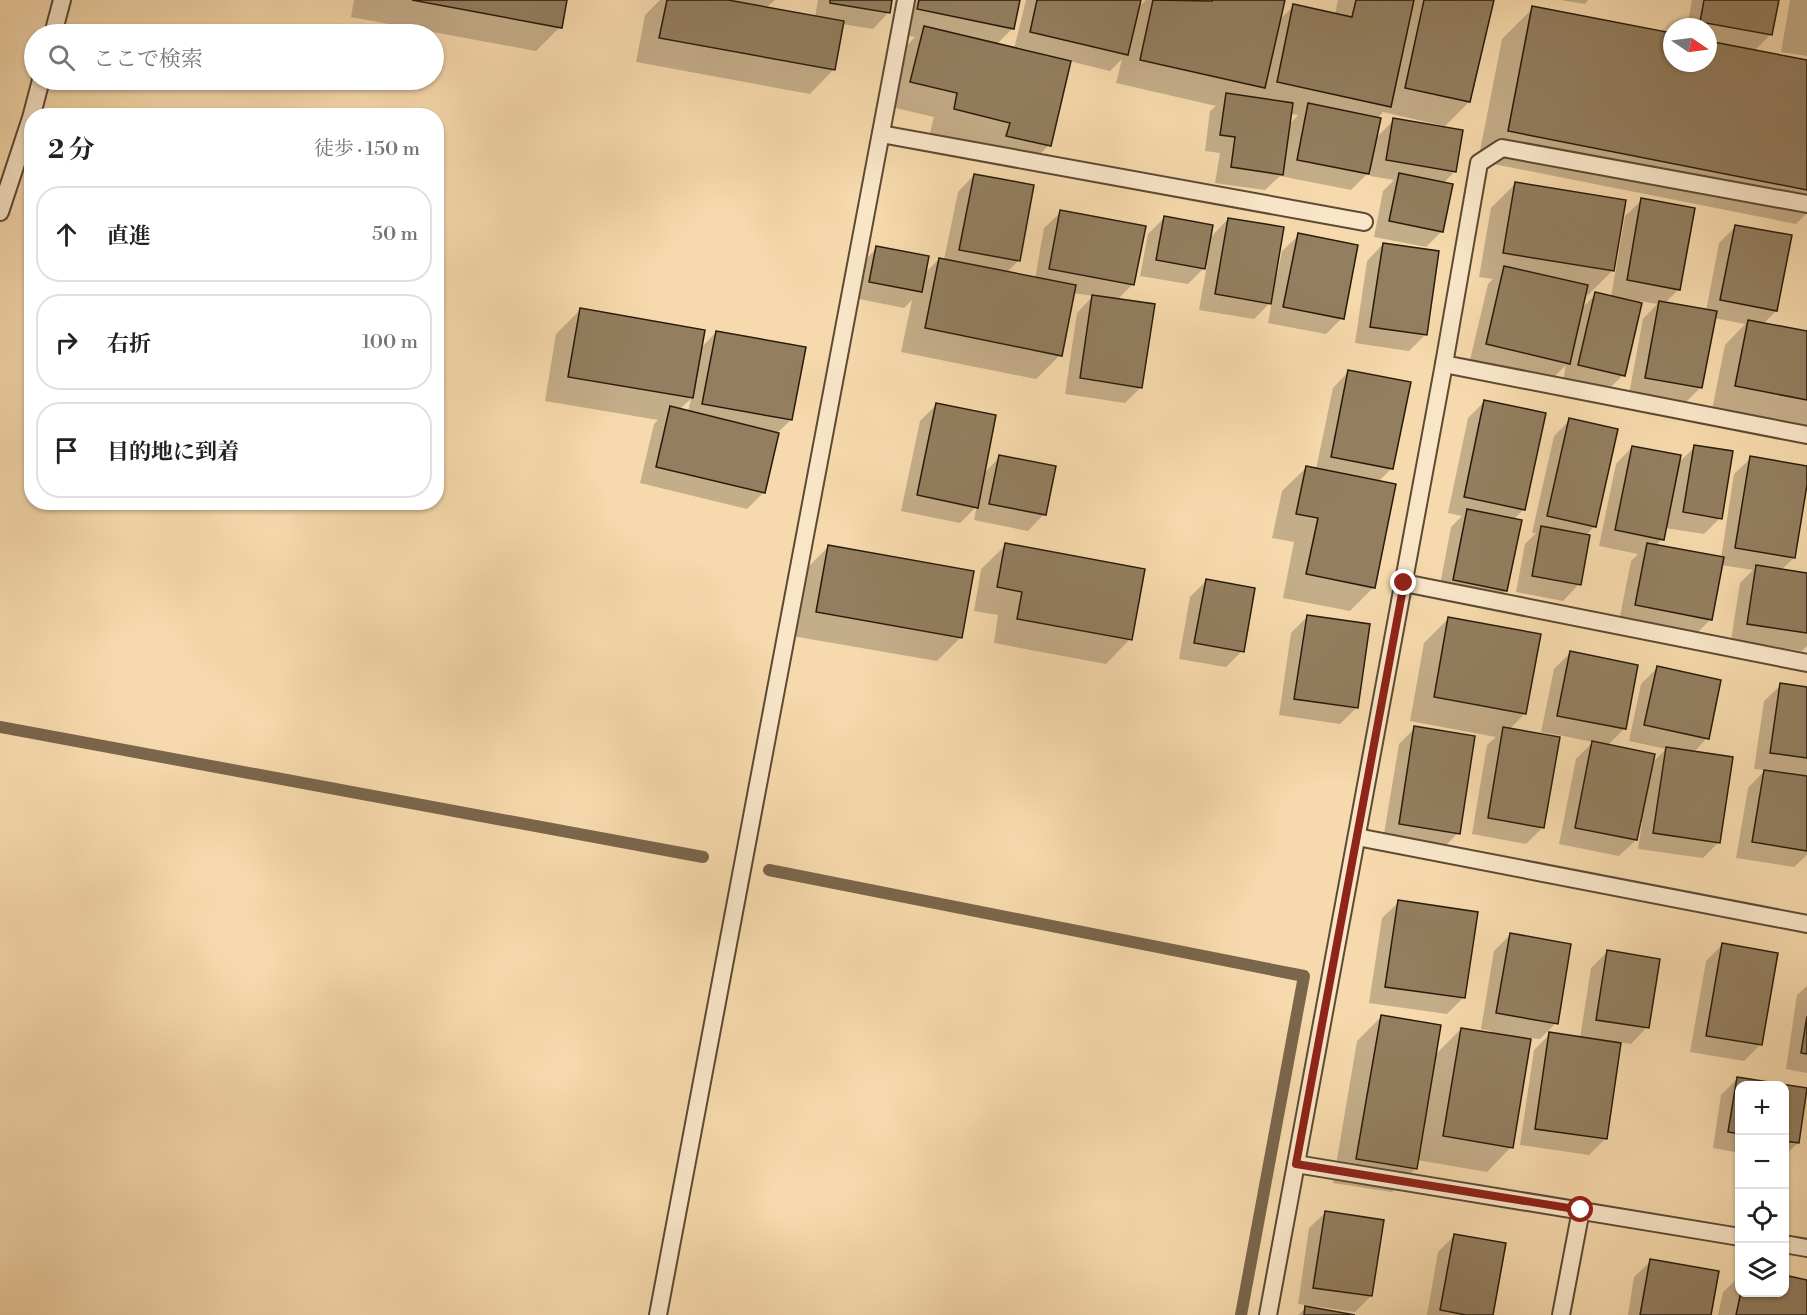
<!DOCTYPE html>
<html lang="ja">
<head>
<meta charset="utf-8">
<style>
	:root { --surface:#fff; --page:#f6f6f6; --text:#222; --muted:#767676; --line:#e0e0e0 }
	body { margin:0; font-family:"Libre Bodoni","Noto Serif JP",serif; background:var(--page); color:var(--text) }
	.controls { position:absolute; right:18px; bottom:18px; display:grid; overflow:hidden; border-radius:12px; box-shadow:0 2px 4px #0004 }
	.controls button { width:54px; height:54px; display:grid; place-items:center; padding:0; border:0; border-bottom:2px solid var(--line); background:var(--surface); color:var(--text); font:30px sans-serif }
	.compass { position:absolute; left:1663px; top:18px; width:54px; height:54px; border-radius:50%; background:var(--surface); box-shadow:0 2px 4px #0004; rotate:103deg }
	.stop { position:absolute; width:18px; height:18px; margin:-14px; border:4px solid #8f2418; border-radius:50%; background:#fff }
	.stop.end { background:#8f2418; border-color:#fff; box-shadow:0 2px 6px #0008 }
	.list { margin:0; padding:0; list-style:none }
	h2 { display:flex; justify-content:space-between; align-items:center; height:78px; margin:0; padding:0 24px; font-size:26px }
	h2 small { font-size:20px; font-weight:400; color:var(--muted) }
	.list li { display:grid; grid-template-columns:39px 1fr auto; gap:18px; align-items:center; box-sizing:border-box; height:96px; margin:0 12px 12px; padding:0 12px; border:2px solid var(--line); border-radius:24px }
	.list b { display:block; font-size:22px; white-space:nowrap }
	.list em { font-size:20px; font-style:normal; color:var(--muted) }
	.icon { flex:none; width:33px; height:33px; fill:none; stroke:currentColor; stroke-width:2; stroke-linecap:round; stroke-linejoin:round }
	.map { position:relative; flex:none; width:1807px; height:1315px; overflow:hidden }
	.search { position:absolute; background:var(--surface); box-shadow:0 2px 4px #0004; left:24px; top:24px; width:420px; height:66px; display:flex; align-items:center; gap:15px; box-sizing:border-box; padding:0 21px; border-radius:33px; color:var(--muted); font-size:22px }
	.panel { position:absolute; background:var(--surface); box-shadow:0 2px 4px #0004; left:24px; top:108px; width:420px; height:402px; border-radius:24px }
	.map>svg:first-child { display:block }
</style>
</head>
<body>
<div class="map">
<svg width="1807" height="1315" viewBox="0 0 1807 1315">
	<rect width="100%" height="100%" fill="#f6d9ac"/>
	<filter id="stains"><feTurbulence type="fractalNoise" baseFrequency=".00333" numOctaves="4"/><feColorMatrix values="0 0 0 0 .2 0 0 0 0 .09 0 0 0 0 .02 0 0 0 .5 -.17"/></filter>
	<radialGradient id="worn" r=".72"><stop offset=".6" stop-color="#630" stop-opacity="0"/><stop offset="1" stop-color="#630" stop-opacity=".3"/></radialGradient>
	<g fill="#0003" fill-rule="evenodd">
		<polygon points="354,0 566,0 560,27 536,51 351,17"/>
		<polygon points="660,0 775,0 766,8 815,17 818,0 891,0 889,12 873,29 842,24 834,69 810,94 636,62 645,15"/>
		<path d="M901,0h117l-5,28 -17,17 18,4 12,-49h113l-2,9 9,-9h138l-5,20 15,-14 41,9 3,-15h154l-23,102 -25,25v-1l-61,-14 -6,7 -2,20 19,-19 61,51 -12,13 -1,47 -16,16 -52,-10 9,-46 11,-11 -24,-4 1,-6 -20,20 -71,-14 -15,14 -50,-7 5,-30 -15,-2 5,-40 6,-5 -100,-23 6,-24 -12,12 -41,-10 -20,84 -24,24 -42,-10 4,-12 -57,-14 4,-16 -47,-11 13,-54 15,-15 -21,-4zM1290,114l8,1 -9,10z"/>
		<polygon points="1561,0 1588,0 1585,4"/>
		<polygon points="1692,0 1777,0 1771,34 1754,51 1807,62 1807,213 1796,224 1478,161 1502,39 1533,8 1672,35 1672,63 1708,63 1708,27 1687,27"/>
		<polygon points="1790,0 1807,0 1807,56 1781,52"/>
		<polygon points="974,175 1018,261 1006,273 1035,279 1044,228 1061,212 1133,284 1117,300 1141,387 1125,403 1065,394 1077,313 1093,296 1073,293 1060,355 1036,379 901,352 912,300 904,308 854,298 861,264 877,248 923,275 939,259 944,260 958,192"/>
		<polygon points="1515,184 1612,271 1588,295 1585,294 1582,308 1596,294 1611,297 1625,216 1642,200 1679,289 1665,303 1706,311 1719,243 1736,226 1776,311 1763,324 1807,333 1807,428 1712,410 1725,345 1745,324 1714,318 1701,387 1684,404 1629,394 1643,319 1657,304 1640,301 1623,375 1607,391 1563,381 1566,365 1552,379 1470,360 1488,284 1493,279 1479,277 1491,208"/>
		<polygon points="1164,218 1210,238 1228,219 1275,275 1277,275 1282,251 1299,235 1342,318 1326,334 1268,323 1272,301 1254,319 1199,310 1207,265 1188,284 1140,276 1148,234"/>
		<polygon points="1383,244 1426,334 1409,351 1355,343 1367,261"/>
		<path d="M580,310l121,38 15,-16 75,88 -14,13 -14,60 -16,16 -107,-26 14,-59 4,-4 -113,-19 11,-67zM691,399l-3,13 -9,-2 4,-4z"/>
		<polygon points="1349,371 1392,468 1378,482 1374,587 1350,611 1283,598 1294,542 1272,538 1282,491 1307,467 1316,469 1333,388"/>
		<polygon points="1485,401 1524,509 1513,520 1506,590 1489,607 1438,596 1451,527 1462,516 1448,513 1468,418"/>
		<polygon points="937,404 983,474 1000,457 1044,514 1028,531 974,520 977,506 960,523 901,511 920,421"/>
		<polygon points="1570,420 1595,526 1585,536 1579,584 1563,601 1516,592 1525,544 1536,533 1532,533 1554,436"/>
		<polygon points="1632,447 1678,463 1695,447 1720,518 1704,534 1665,528 1662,539 1655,546 1721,558 1734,474 1751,458 1807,467 1794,558 1781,570 1807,574 1807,646 1802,651 1731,640 1740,583 1753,570 1721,565 1711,619 1695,635 1619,621 1631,561 1638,554 1599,546 1616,464"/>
		<polygon points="1006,545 1130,639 1106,664 994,643 998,615 974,611 981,569"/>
		<polygon points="828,547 961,637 937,661 792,636 804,571"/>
		<polygon points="1206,581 1242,651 1226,667 1179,659 1190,597"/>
		<polygon points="1307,617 1356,708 1340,724 1279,715 1291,633"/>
		<polygon points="1449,618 1525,713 1509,730 1558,738 1558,735 1541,732 1554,669 1570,653 1637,666 1624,729 1607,746 1651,764 1666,749 1629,741 1641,684 1657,668 1707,738 1693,753 1719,842 1703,858 1638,849 1642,823 1639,822 1636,840 1619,856 1559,844 1576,759 1593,742 1558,735 1543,827 1526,844 1472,834 1487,745 1496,737 1410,721 1424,643"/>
		<polygon points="1781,685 1807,689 1807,855 1794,867 1736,858 1748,788 1765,770 1754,769 1764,701"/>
		<polygon points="1415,728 1458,833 1442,849 1383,840 1399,744"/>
		<polygon points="1399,902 1463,998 1447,1014 1369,1003 1382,918"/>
		<polygon points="1510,935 1556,1023 1540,1039 1530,1038 1511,1147 1487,1172 1417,1160 1416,1168 1392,1192 1333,1183 1357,1041 1381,1017 1434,1056 1461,1029 1490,1034 1491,1031 1481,1029 1494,951"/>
		<polygon points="1722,945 1760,1045 1744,1061 1690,1052 1706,961"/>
		<polygon points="1607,952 1647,1027 1631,1044 1620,1042 1606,1138 1589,1155 1520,1145 1534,1050 1550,1034 1580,1038 1591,968"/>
		<polygon points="1807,986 1807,1073 1786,1069 1797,995"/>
		<polygon points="1737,1079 1740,1086 1740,1153 1713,1148 1721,1095"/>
		<polygon points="1784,1086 1798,1143 1784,1156"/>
		<polygon points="1326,1212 1371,1296 1355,1312 1298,1304 1309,1228"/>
		<polygon points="1454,1236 1491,1315 1427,1315 1438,1252"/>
		<polygon points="1651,1261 1710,1315 1628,1315 1634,1277"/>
		<polygon points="1740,1276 1740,1292 1784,1292 1807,1281 1807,1315 1718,1315 1723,1292"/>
		<polygon points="1306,1308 1346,1315 1298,1315"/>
	</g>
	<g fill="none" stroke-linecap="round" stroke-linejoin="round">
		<g stroke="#7a664b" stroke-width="12">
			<polyline points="0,727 703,857"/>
			<polyline points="769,870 1304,976 1241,1315"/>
		</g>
	</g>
	<g fill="#937e5f" stroke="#281b0b" stroke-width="1.5">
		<polygon points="412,0 567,0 562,28"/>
		<polygon points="667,0 728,0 844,21 835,70 659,38"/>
		<polygon points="830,0 892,0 890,13 830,3"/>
		<polygon points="919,0 1020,0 1014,29 917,9"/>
		<polygon points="1037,0 1141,0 1128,55 1030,32"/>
		<polygon points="1153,0 1212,1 1212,0 1285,0 1265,88 1140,60"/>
		<polygon points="1356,0 1414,0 1391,107 1277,82 1293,4 1352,17"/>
		<polygon points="1424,0 1494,0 1470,102 1405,88"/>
		<polygon points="1704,0 1779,0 1772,35 1700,22"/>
		<polygon points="1532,6 1672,33 1672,63 1708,63 1708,41 1807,60 1807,190 1508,131"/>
		<polygon points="924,26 1071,61 1051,146 1006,136 1010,123 954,109 957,93 910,82"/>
		<polygon points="1226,93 1293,103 1283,175 1231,167 1235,137 1220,135"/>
		<polygon points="1308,103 1381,118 1369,174 1297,160"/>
		<polygon points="1393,118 1463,130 1456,172 1386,160"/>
		<polygon points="1399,173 1453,184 1443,232 1389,221"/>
		<polygon points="974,174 1034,185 1020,261 959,250"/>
		<polygon points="1515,182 1626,200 1614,271 1503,253"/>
		<polygon points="1641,198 1695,208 1680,290 1627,280"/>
		<polygon points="1060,210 1146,226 1134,285 1049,269"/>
		<polygon points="1164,216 1213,225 1205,269 1156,260"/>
		<polygon points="1228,218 1284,227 1271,304 1215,294"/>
		<polygon points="1735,225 1792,235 1777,311 1720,300"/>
		<polygon points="1298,233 1358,245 1344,319 1283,307"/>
		<polygon points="1383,243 1439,251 1427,335 1370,327"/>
		<polygon points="876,246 929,256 922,292 869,282"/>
		<polygon points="939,258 1076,285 1062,356 925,328"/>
		<polygon points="1504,266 1588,285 1570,364 1486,344"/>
		<polygon points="1595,292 1642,303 1625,376 1578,365"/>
		<polygon points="1092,295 1155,304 1142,388 1080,378"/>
		<polygon points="1659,301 1717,311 1702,388 1645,378"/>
		<polygon points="580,308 705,330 693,398 568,377"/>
		<polygon points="1748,320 1807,331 1807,400 1735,386"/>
		<polygon points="716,331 806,347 792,420 702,404"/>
		<polygon points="1348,370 1411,382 1393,469 1331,457"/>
		<polygon points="1484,400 1546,413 1525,510 1464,497"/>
		<polygon points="936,403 996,415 978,508 917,495"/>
		<polygon points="670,406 779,433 765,493 656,467"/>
		<polygon points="1569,418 1618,429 1596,527 1547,516"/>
		<polygon points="1694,445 1733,451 1722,519 1683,512"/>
		<polygon points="1632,446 1681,455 1664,540 1615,530"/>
		<polygon points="999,455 1056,466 1046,515 989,504"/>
		<polygon points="1750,456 1807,466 1807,485 1795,558 1735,548"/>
		<polygon points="1306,466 1396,484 1375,588 1306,574 1318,518 1296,514"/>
		<polygon points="1467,509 1522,520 1507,591 1453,580"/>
		<polygon points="1541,526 1590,535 1581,585 1532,576"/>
		<polygon points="1005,543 1145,569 1132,640 1017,619 1022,592 997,587"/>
		<polygon points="1647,543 1724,557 1712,620 1635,605"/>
		<polygon points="828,545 974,571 962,638 816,612"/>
		<polygon points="1756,565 1807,573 1807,633 1747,624"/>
		<polygon points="1206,579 1255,588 1244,652 1194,643"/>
		<polygon points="1307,615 1370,624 1358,708 1294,699"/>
		<polygon points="1448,617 1541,634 1526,714 1434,697"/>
		<polygon points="1570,651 1638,665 1626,729 1557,716"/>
		<polygon points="1657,666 1721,680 1709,739 1644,725"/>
		<polygon points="1780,683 1807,687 1807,758 1770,753"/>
		<polygon points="1414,726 1475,736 1460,834 1399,824"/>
		<polygon points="1503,727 1560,737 1544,828 1488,818"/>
		<polygon points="1592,741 1655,754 1637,840 1575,828"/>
		<polygon points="1666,747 1733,757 1720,843 1653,833"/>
		<polygon points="1764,770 1807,776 1807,851 1752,842"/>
		<polygon points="1398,900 1478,912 1465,998 1385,987"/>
		<polygon points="1510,933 1571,944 1558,1024 1496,1013"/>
		<polygon points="1722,943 1778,953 1762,1045 1706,1036"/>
		<polygon points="1607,950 1660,959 1649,1028 1596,1020"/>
		<polygon points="1381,1015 1441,1025 1417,1169 1356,1159"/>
		<polygon points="1807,1016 1807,1054 1801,1053"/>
		<polygon points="1461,1028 1531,1039 1513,1148 1443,1136"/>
		<polygon points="1549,1032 1621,1043 1607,1139 1535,1129"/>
		<polygon points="1737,1077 1807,1088 1799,1143 1784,1141 1784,1086 1740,1086 1740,1134 1728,1132"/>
		<polygon points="1325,1211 1384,1220 1372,1296 1313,1288"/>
		<polygon points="1454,1234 1506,1243 1493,1315 1466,1315 1440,1310"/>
		<polygon points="1650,1259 1719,1271 1711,1315 1640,1315"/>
		<polygon points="1784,1275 1807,1280 1807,1315 1736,1315 1741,1292 1784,1292"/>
		<polygon points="1305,1306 1355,1315 1304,1315"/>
	</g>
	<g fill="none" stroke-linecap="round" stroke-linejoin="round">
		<defs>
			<g id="lane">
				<polyline points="53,34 62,0"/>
				<polyline points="881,134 1364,222"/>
				<polyline points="0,212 31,118 41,80"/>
				<polyline points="1444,364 1807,435"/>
				<polyline points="1404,583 1807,663"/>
				<polyline points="1357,837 1807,924"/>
				<polyline points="1296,1164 1740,1237"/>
				<polyline points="1784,1244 1807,1248"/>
				<polyline points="658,1315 906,0"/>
				<polyline points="1268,1315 1444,364 1479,163 1502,148 1807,204"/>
				<polyline points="1561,1315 1581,1210"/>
			</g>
		</defs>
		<use href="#lane" stroke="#5c4a33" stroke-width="20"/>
		<use href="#lane" stroke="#f9e6c9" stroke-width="16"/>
	</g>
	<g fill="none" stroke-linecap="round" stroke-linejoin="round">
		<polyline stroke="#8f2418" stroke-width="8" points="1404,583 1296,1164 1581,1210"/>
	</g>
	<rect width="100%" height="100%" filter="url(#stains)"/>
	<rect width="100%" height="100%" fill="url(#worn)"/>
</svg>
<div class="controls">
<button>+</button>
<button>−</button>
<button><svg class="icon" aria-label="locate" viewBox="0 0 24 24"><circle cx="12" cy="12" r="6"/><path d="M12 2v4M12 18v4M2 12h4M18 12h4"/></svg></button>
<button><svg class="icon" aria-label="layers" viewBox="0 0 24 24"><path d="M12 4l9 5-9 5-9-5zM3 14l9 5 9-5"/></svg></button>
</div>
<svg class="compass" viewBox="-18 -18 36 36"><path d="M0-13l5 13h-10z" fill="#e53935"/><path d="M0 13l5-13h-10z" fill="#767676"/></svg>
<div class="stop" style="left:1581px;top:1210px"></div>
<div class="stop end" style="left:1404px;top:583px"></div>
<div class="search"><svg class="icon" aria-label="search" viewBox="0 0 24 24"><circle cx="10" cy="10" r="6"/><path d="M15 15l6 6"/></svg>ここで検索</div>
<section class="panel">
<h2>2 分<small>徒歩 · 150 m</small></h2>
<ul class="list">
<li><svg class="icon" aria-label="ahead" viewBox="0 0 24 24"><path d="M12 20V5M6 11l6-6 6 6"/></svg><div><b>直進</b></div><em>50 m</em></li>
<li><svg class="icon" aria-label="right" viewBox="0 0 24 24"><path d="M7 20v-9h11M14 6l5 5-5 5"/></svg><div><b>右折</b></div><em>100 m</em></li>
<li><svg class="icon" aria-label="arrive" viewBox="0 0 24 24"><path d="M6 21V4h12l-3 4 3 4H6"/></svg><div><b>目的地に到着</b></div></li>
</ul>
</section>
</div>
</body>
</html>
